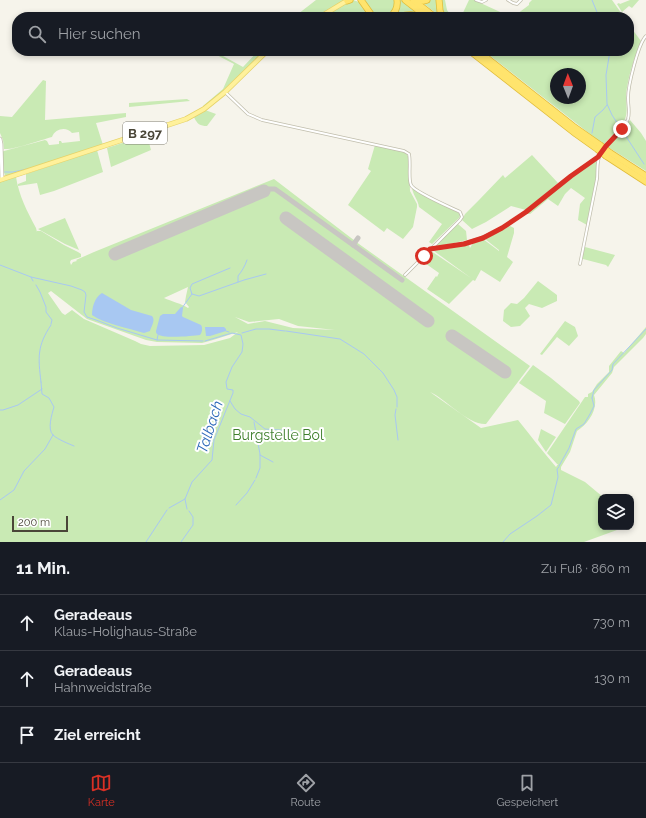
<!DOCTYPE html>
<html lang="de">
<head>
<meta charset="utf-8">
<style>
	:root { --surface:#171b24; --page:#20242c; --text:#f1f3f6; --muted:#9ea1a6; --line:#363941; --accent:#d93025 }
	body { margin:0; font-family:Raleway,sans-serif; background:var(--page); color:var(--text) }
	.controls { position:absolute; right:12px; bottom:12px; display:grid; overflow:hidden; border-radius:8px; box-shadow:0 2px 6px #0003 }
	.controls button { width:36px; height:36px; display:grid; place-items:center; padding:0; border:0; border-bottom:1px solid var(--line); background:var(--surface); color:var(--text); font:20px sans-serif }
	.compass { position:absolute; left:550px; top:68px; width:36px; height:36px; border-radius:50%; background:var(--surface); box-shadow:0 2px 6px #0003; rotate:359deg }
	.scale { position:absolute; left:12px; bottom:10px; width:56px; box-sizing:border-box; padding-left:4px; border:2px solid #4a4638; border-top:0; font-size:11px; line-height:14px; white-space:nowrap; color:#4a4638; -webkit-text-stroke:3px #fff; paint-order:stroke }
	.stop { position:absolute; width:12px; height:12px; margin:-9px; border:3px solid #d93025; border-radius:50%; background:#fff }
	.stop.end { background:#d93025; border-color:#fff; box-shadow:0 1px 4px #0008 }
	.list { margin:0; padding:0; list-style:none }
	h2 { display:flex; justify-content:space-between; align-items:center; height:52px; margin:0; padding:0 16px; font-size:17px }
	h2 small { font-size:13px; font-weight:400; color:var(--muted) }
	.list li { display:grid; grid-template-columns:26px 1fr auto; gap:12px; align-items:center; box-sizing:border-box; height:56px; padding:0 16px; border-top:1px solid var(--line) }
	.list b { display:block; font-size:15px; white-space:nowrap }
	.list p { margin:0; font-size:13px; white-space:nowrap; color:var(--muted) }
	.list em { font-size:13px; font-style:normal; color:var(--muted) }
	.icon { flex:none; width:22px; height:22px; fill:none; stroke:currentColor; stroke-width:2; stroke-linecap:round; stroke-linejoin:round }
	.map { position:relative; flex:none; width:646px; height:542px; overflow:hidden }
	.search { position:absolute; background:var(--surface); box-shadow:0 2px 6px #0003; left:12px; right:12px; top:12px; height:44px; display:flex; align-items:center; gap:10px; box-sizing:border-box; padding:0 14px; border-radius:16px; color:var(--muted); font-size:15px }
	.sheet { height:220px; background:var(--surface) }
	nav { display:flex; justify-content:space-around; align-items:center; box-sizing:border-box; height:56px; border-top:1px solid var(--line); background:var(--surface); font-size:11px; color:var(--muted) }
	nav a { display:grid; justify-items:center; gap:2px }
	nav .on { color:var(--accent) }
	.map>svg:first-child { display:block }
</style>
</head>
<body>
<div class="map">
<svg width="646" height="542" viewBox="0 0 646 542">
	<rect width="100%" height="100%" fill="#f6f4eb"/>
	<g fill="#c9eab4" fill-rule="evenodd">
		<polygon points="316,0 345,0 317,17 300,17 298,14"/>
		<polygon points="353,0 359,2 370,17 323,17 347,2"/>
		<path d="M365,0h31v2l-5,13c-15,7 -20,-3 -26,-15z"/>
		<polygon points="397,0 401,0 420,14 391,17"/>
		<polygon points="419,0 445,0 447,10 452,17 441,17"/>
		<polygon points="469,0 474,0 511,17 461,17"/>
		<polygon points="532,0 612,0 624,17 513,17 529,5 529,3"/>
		<polygon points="630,0 639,0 632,8 629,6 622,12 617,4 619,3 620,4"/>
		<path d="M629,25l12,16c-7,17 -13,36 -15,54 0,8 2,16 -1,24 -3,11 -15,16 -21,26l-120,-94h145zM556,74h24v24h-24z"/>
		<polygon points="209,51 214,51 243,67 258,51 266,51 237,80 204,107 203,106 223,89 234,64"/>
		<path d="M43,80l3,1 -1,39 81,-7v4l-30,6 7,22 -95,31 -3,-1 -2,-5 -1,-18 2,-1 41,-11 2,1 2,4h1l9,-1v-3h2l1,2 18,-2 -1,-9 -7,1c-6,-7 -17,-4 -20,4 -11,3 -38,13 -48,12l-1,-9 -3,-7v-17l12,1z"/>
		<polygon points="187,99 190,101 129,107 129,103"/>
		<path d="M205,110l11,4 -9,12c-7,0 -10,-2 -13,-9z"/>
		<polygon points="630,120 641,133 646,141 646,171 608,147 610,142 622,130"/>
		<polygon points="147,135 151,150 111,167 107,148"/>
		<polygon points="375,145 403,152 406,153 409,158 410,191 417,204 417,207 413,227 403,239 387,228 384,232 348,205 371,171 368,169"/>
		<polygon points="97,150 103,172 54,191 40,195 37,183 18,186 18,184 26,181 26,174"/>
		<polygon points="532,155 558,183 526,210 511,206 486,222 472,229 462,220 465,214 479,200 503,175 505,178"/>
		<path d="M597,160c2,17 -7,48 -10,65l-9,-5 2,-16 5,-6 -14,-10 -6,6 -7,12 -10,-7 -18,15h-4l44,-36z"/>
		<path d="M16,177c3,19 11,34 20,51l1,4v-1h4l23,14 14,7 3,2v3l-10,3 -1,2 1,3 2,-3 4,-1 -1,-1 18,-8 180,-73 85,65 171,122 -44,58c-18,1 -40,-25 -56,-32l51,36 37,-8c13,16 25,32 38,47l2,-3h-1l-10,-11 38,-56h3v-3l4,-2 5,-8 12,-12v-6l12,-15 3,2 22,-26v7l-3,4 -29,29 -2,6 -18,22c5,14 -6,29 -17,36l-7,21 -9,15v3l24,12 18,15h-2v30h18l-2,3 -33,12h-584v-360zM188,287l-2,9 -1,6 4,5 -1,1c-6,-4 -17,-7 -24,-10zM51,291l36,28 59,21 11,2 45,1 11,-3 25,-8 -8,6 -26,7 -54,1 -9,-2 -6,-3 -51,-22 -12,-9 -7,5 -3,-2 -14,-20zM235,317l14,5 30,-3 19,7 37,4 -42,-2 -28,-7 -17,3z"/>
		<path d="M412,188l11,7 36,18 1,3 -1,2 -27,26 -3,-2 13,-18 -23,-17c-1,-7 -6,-12 -7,-19z"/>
		<polygon points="65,218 79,250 65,244 38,229"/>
		<polygon points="458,224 466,231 467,240 437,247 435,246"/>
		<polygon points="510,226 514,228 514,233 507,257 513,262 500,282 481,270 475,281 473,280 449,304 427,289 436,276 437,277 439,273 422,261 431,251 471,278 434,251 469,245 470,248 473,243 483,239 499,251 499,250 485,239"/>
		<polygon points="585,247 615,255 608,267 606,265 583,259 582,258"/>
		<polygon points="538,281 557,295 557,301 542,308 529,304 525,308 530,316 520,326 511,327 503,321 504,310 511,303 517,304 524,298"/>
		<polygon points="565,321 575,327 578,336 569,346 557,337 542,355 540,354"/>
		<polygon points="533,365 551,378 579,401 580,403 565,424 544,413 546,401 519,383"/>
		<polygon points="541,429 556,437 546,452 538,440"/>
	</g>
	<g fill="#a8c8f2">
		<path d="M102,293l29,17 21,6c4,4 -1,11 -2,15l-6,2c-16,-5 -39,-9 -52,-18 0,-8 3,-18 10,-22z"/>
		<path d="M181,307l2,1 -1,8 1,1 18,8c2,3 1,8 -1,10 -7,1 -38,4 -43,-1 -1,-1 -1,-2 -1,-3l4,-15 3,-2h12z"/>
		<polygon points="205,327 224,327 226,329 226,331 210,336 206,336"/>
	</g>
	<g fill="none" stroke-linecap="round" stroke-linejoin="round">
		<g stroke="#a8c8f2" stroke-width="1">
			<polyline points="592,0 599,17"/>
			<polyline points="610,51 606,75 607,104 612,115 644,164"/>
			<polyline points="592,133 595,117 603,110 607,105"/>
			<polyline points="5,172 13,172 27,169"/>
			<polyline points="0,265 31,277 71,286 82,290 85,292 86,295 84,312 87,317 96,320 117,328 157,340 203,341"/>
			<polyline points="31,277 33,281"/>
			<path d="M238,282v-6c4,-5 7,-10 9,-16"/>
			<polyline points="36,285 40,292 46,307 46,312 52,320 51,324"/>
			<polyline points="192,294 199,296 244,280 266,274"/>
			<polyline points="182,308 192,294 190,288 192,284 230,268"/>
			<polyline points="226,331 229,332"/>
			<polyline points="286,331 340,339 364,354 383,373 394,390 397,397 397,407"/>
			<polyline points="242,333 256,329 269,329 285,331"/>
			<polyline points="157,340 158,335"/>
			<path d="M41,382l1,12 7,4 5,9c-2,7 -7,22 -1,28 4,4 16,9 21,11"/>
			<path d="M41,382c-3,-25 -4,-36 10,-57"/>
			<polyline points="592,398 594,390 612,370 613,364 646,329"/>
			<polyline points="230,401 235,409 241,414 250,417 265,429 294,431"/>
			<polyline points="396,409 395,415 398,440"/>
			<polyline points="0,410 3,410 18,405 42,389"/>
			<polyline points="254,422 260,454 260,468 256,478"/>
			<polyline points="260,455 273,462"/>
			<polyline points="559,466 569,448 576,429 584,424 590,414 594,406 592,398"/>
			<polyline points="185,499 187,509"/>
			<polyline points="0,500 14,490 24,471 45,449 53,435"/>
			<polyline points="236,505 247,493 255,480"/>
			<polyline points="169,508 185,499 192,482 212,460 214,440 233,393 233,390 227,389 226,382 232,367 242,352 243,344 241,335 232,333 205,341"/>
			<polyline points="146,542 167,510"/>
			<polyline points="181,542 193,525 193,517 189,511"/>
			<polyline points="503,542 510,534 537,516 551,505 558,477 557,469 559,467"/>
		</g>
		<g stroke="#c8c6c2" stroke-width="5">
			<polyline points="264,191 269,189 275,189 402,280"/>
			<polyline points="353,245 358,238"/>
		</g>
		<g stroke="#c8c6c2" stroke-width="13">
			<polyline points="286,218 428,321"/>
			<polyline points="115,254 264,191"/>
			<polyline points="452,336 505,372"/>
		</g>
		<defs>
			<g id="minor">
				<polyline points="476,0 482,2 486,0"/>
				<polyline points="508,0 513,3 517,4 521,0"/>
				<path d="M225,92l23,22 14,6 142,31 5,3c2,9 -1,25 2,31 3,7 41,23 49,27l2,5 -2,3 -55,55"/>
				<path d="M604,148c7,-10 20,-17 24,-29 2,-7 0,-14 0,-21 0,-12 10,-54 18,-62"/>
				<path d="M430,249c7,0 14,-2 21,-3 46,-7 74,-33 109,-62 11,-9 25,-18 37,-26"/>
				<path d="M580,264l17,-85c1,-8 -1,-19 4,-26"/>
			</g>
			<polyline id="tertiary" points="0,139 1,144 2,179"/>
			<g id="primary">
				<polyline points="320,17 348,0"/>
				<polyline points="0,180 186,119 204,109 225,92 267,51"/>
			</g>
			<g id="motorway">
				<polyline points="361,0 373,17"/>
				<polyline points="405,0 427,17"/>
				<polyline points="413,0 435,17"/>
				<polyline points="417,0 423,1 427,0"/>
				<polyline points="439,0 440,11 443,17"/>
				<polyline points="347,1 350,0"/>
				<path d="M390,17c5,-4 8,-10 7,-17"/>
				<path d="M400,17c7,-3 14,-3 22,0"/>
				<polyline points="470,51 576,134 597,149"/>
				<polyline points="478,51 573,126 600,145"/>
				<polyline points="609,152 646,176"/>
				<polyline points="606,156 646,182"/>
			</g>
		</defs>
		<use href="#minor" stroke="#c1bead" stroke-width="3.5"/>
		<use href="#tertiary" stroke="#c1bead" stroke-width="4.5"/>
		<use href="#primary" stroke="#e6d369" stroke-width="5.5"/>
		<use href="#motorway" stroke="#e0bc3b" stroke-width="7"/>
		<use href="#minor" stroke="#fff" stroke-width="2"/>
		<use href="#tertiary" stroke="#fff" stroke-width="3"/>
		<use href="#primary" stroke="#fff19b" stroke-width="4"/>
		<use href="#motorway" stroke="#ffe46d" stroke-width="5.5"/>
		<defs>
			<g id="motorway-bridge">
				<polyline points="600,145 609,152"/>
				<polyline points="597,149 606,156"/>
			</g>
		</defs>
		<use href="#motorway-bridge" stroke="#e0bc3b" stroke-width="7" stroke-linecap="butt"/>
		<use href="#motorway-bridge" stroke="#ffe46d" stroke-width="5.5"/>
	</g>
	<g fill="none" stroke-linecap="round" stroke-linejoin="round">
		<polyline stroke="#d93025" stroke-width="5" points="424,256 430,249 464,244 483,238 502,228 526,212 571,176 598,157 606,146 622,129"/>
	</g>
	<g text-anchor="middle" stroke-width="4" stroke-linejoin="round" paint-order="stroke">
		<rect fill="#fff" stroke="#807e74" stroke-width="1" x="123" y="122" width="44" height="22" rx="3"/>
		<g font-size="13" font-weight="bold" fill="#4a4638">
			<text x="145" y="138">B 297</text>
		</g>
		<g font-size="14" fill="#3d7e2a" stroke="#fff">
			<text x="278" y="440">Burgstelle Bol</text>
		</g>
		<g font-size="15" font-style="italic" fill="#2f6ab9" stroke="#fff">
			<text transform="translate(210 427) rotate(-72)" y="5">Talbach</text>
		</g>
	</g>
</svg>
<div class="controls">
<button><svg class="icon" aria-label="layers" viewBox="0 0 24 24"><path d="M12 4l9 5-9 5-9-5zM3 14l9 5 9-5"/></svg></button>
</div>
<svg class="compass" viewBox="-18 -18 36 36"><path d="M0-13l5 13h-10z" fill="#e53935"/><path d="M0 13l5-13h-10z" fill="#9ea1a6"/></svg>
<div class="scale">200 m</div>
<div class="stop" style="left:424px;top:256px"></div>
<div class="stop end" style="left:622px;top:129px"></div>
<div class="search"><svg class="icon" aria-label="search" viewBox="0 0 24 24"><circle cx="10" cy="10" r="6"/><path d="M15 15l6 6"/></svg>Hier suchen</div>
</div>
<section class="sheet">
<h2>11 Min.<small>Zu Fuß · 860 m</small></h2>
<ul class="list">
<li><svg class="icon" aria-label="ahead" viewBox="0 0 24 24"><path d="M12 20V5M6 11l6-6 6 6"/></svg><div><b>Geradeaus</b><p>Klaus-Holighaus-Straße</p></div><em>730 m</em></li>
<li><svg class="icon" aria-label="ahead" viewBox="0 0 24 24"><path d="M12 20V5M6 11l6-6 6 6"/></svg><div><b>Geradeaus</b><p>Hahnweidstraße</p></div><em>130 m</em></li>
<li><svg class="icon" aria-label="arrive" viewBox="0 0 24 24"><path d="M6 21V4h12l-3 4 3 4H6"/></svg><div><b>Ziel erreicht</b></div></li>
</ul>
</section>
<nav>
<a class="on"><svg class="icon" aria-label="map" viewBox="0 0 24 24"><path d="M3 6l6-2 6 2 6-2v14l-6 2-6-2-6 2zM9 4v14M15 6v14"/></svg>Karte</a>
<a><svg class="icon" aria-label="directions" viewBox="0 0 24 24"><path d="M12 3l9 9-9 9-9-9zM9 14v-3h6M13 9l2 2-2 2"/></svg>Route</a>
<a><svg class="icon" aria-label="saved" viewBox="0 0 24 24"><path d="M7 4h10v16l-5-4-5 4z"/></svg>Gespeichert</a>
</nav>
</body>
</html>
